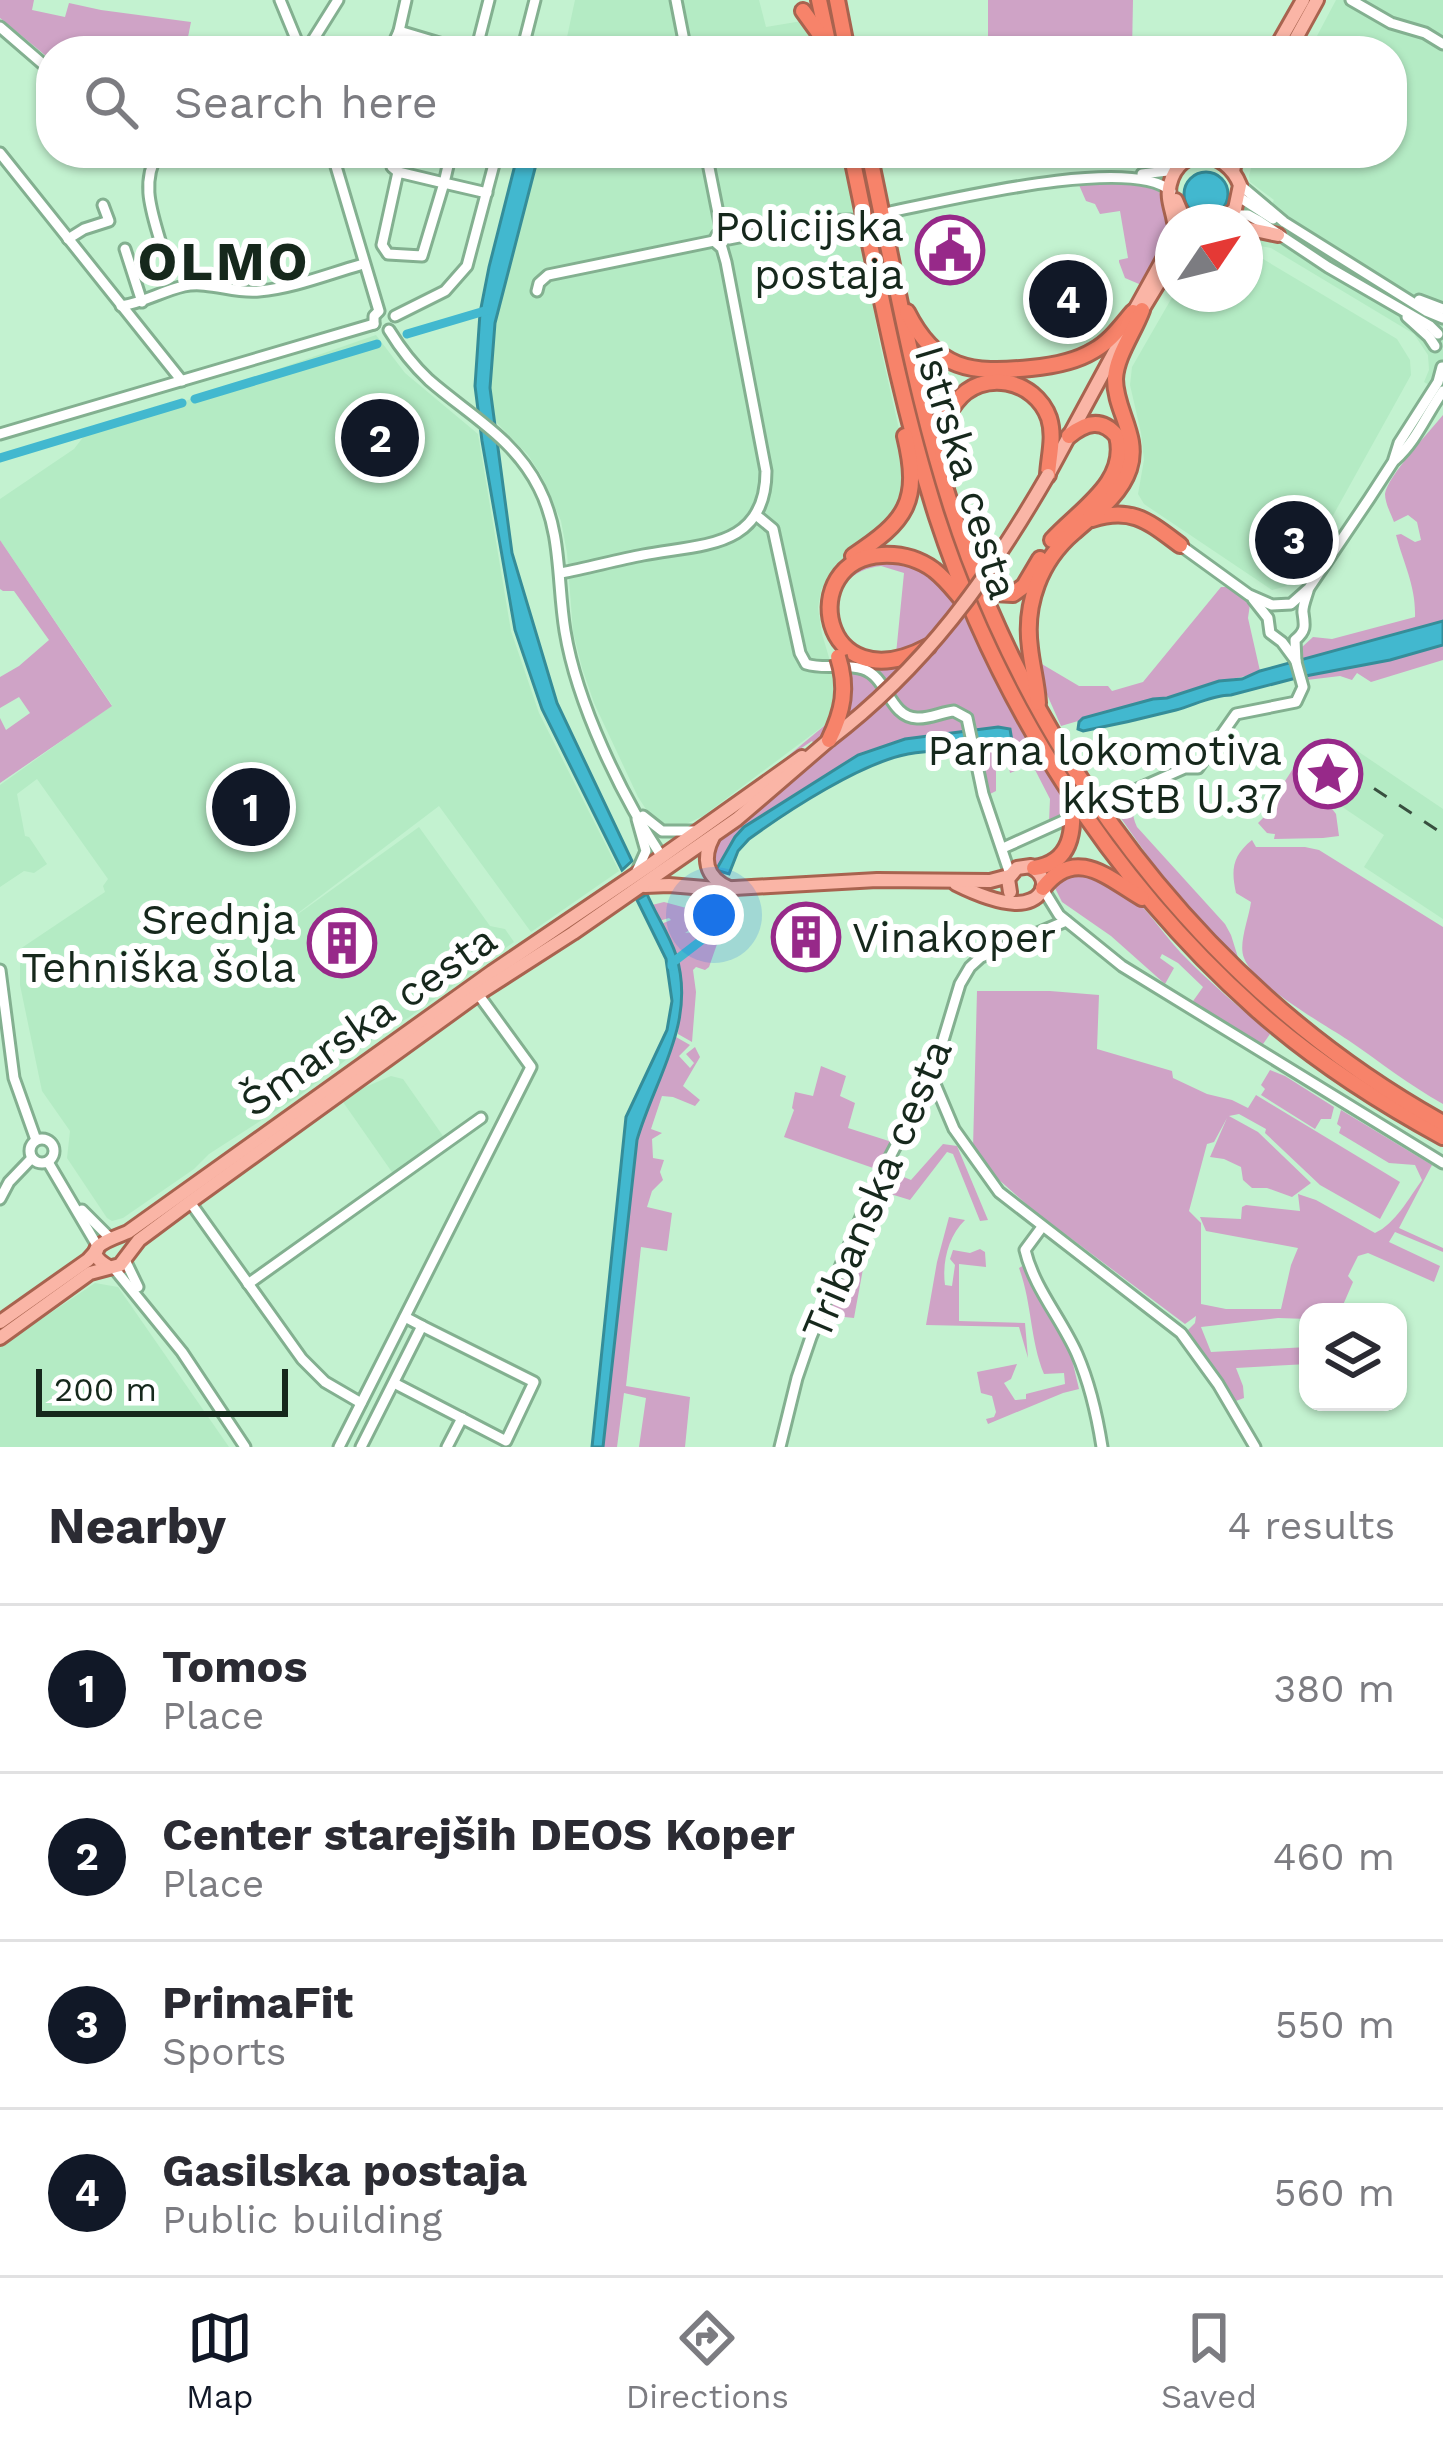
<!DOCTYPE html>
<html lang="en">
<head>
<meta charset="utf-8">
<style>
	:root { --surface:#fff; --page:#f7f7f7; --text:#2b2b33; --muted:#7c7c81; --line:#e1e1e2; --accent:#111827 }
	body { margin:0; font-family:"Work Sans",sans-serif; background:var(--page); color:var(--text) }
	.controls { position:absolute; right:36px; bottom:36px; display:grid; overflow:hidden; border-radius:24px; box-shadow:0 3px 9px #0004 }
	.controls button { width:108px; height:108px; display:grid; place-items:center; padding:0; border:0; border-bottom:3px solid var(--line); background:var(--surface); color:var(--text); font:60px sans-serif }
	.compass { position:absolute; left:1155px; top:204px; width:108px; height:108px; border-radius:50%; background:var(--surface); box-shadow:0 3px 9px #0004; rotate:55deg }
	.scale { position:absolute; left:36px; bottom:30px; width:252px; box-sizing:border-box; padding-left:12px; border:6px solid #16281c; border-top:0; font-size:33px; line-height:42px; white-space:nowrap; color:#16281c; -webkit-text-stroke:9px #fff; paint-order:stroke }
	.you { position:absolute; left:714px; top:915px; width:42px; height:42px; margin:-30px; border:9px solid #fff; border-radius:50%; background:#1a73e8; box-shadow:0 0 0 18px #1a73e833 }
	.badge { display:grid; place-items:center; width:78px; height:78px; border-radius:50%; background:var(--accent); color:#fff; font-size:39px; font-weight:700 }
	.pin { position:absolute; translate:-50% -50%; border:6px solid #fff; box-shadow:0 3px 12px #0006 }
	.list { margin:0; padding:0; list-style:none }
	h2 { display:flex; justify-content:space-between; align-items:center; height:156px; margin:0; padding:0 48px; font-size:51px }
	h2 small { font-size:39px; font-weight:400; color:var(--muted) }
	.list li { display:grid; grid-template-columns:78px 1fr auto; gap:36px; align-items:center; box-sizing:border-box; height:168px; padding:0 48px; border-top:3px solid var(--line) }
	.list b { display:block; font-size:45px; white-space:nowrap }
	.list p { margin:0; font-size:39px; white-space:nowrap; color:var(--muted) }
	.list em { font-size:39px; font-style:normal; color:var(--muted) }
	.icon { flex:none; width:66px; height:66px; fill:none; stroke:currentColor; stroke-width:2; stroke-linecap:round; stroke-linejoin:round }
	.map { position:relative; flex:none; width:1443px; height:1447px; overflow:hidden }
	.search { position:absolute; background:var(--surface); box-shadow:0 3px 9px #0004; left:36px; right:36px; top:36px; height:132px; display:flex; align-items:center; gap:30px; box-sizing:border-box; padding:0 42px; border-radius:48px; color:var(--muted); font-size:45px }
	.sheet { height:828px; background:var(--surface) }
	nav { display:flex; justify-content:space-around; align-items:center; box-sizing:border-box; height:168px; border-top:3px solid var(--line); background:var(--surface); font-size:33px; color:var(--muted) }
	nav a { display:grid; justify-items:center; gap:6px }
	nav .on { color:var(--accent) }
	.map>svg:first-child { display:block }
</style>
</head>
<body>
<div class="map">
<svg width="1443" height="1447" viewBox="0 0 1443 1447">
	<rect width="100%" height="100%" fill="#c3f2d0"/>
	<g fill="#b4ebc4">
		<polygon points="575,0 759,0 766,27 802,21 812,27 818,51 564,51"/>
		<polygon points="1336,0 1443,0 1443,393 1424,382 1429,370 1428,355 1414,334 1271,248 1250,244 1274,200 1250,182 1249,176 1255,153 1392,153 1392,51 1309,51"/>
		<polygon points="539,153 844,153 853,189 879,341 904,451 905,496 894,519 835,565 821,590 818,608 822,634 839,691 838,704 830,721 703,816 684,825 666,827 653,820 638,797 594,703 582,668 573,632 567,553 561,521 541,475 528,455 494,420 490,388 495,324"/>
		<polygon points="1245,251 1253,253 1397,339 1410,360 1411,375 1295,584 1272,590 1144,504 1138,494 1144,460 1141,433 1130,385 1132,367 1174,294 1245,294"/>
		<polygon points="376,335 405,373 478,434 511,631 539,713 619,871 531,932 439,806 273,932 419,827 490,926 505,929 514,942 408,1018 385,1030 299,1096 209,1154 194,1169 123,1218 112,1221 107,1218 67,1158 70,1131 42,1091 20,985 20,949 105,892 103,886 108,879 37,779 17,794 25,836 29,837 47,864 34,873 24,871 0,887 0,785 112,705 0,540 0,499 74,449 84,436"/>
		<polygon points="1350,746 1443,809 1443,919 1364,867 1384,835 1320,792"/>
		<polygon points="391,1076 403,1079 443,1136 394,1175 343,1102 363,1088"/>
		<polygon points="95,1283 118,1287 229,1447 0,1447 0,1347"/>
	</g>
	<g fill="#cfa3c6" fill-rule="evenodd">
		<polygon points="0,0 34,0 32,10 65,17 69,3 101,10 191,22 188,37 181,37 180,41 194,44 193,51 136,51 136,48 92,40 89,51 51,51 51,60 0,18"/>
		<polygon points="988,0 1133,0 1132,51 988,51"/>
		<polygon points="1115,182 1150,187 1159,191 1170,223 1169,232 1143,281 1139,284 1125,278 1119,262 1119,260 1128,258 1120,211 1100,214 1095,204 1086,201 1079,185"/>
		<path d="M1443,415v245l-72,22 -14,-9 -5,7 -12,-4 -33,4 -6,-32 12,-11 19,2 83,-22c1,-31 -11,-52 -19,-82l5,-1 14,8 6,-2 -4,-18 -9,-7 -14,7c-3,-8 -9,-19 -9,-28 2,-17 45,-63 58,-79z"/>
		<polygon points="0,540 112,706 0,783 0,718 6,730 30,713 19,697 0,708 0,677 19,666 49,640 14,591 3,591 0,589"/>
		<path d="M897,559l38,17 21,24 53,109 27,48 27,40v14l-8,10 -6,1 1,-23 -18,-35 -22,9 -2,-12 -12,4v26l-8,4 -8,-45 18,-3 14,-6 -14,-14 -93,12 -170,98 -11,17 -4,13 -8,-1 -1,-12 7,-12 49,-38 54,-50 -9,-13 -30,20 48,-40 8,-17 -2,-34 9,-23 -10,-26 3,-34 25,-25zM881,566l23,7 -8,81 -35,-1c-35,-30 -32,-81 20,-87z"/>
		<path d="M1221,587h7l22,17 -2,14 12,53c-14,6 -24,7 -39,10 -23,4 -44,17 -68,18l-92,27 -20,-45 -6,-21 44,26h29l4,5 31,-9z"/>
		<polygon points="1307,747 1332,765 1322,779 1326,783 1320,793 1336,814 1339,836 1323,838 1274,839 1275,834 1267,833 1258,823 1269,812 1267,809"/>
		<path d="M1161,784c-13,15 -37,15 -24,43l88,97 6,11 10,32 -87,-102 -41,-58z"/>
		<path d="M1252,840l4,7h49l14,3 124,77v177c-34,-19 -63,-42 -95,-64 -26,-17 -94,-55 -104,-82 -6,-14 5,-40 7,-56l-15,-9c-5,-23 -4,-37 16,-53z"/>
		<path d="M1074,873c58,3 74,45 110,83 27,28 57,52 86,78l-9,13 -70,-43 12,-17 -25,-24 -16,-9 -2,4 14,10 -9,16 -54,-48 -49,-34 -8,-16 10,-9z"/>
		<path d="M664,902l26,7 17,-2 -3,14 -19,12 16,-2 -2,8 4,4 7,-8 7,-28 12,3 -20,57 -4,3 -9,-3 -3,3 3,22 -4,50 -14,-8c3,-47 6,-66 -17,-110l10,-4 -2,-2 -10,3 -7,-16z"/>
		<path d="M977,991h73l49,4 -2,54 75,22 1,7 34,16 25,6 16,8 8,-13 144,87 -20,37 -60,-34 -55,-52 1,-4 -27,-15 -10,2 29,16 53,51 -19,14 -25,-9h-15l-9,-8 -2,-13 -17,-8 -14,-2 17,-39 -13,24 -7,2 -18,67 12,12v81l25,5h55l10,-44 7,-17 -92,-17 -6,-14 41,2 1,-12 4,-2 54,6 -2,-17 18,6 59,33c20,-9 34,-35 47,-53l-7,-15 -26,-2 -50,-30 2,-6 -4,-3 4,-14 91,55 -33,63 44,20v4l-48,-20 -6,10 51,24 -6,16 -66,-29 -10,3 -10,20 5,6 -10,23 -5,-1 -5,8h-25v7l-30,-1 -77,9 10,25 97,-5v17l-72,4 7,18 1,12 -11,4 -46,-71 8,-8 1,-7 -11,8 -152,-114 -45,-40 -15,-22z"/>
		<polygon points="676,1037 690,1045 679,1056 690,1068 694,1063 686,1054 695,1047 700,1057 683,1086 700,1100 695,1106 673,1097 662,1096 651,1129 662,1133 652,1139 653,1158 664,1160 660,1172 663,1180 652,1191 647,1207 672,1213 667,1251 641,1247 626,1386 690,1397 685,1447 639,1447 646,1398 624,1393 617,1447 603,1447 637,1133 643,1113"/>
		<polygon points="821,1066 846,1076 840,1096 855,1103 848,1128 892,1142 876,1169 784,1137 794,1110 792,1108 795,1092 813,1096"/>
		<polygon points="1270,1070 1285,1076 1334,1107 1331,1119 1321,1119 1315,1129 1261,1095 1265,1089 1261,1085"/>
		<polygon points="943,1144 957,1146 988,1220 980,1221 953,1154 947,1152 910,1200 884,1192 867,1247 854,1318 825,1315 874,1189 887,1170 911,1180"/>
		<path d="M949,1217l16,3c-17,16 -23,43 -20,65l7,1 3,-21 -5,-6 3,-9 17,3 10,-4 5,3 1,15 -27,-3v57l66,2 3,35 -9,-31 -93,-2 11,-63z"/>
		<path d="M1024,1265l46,86 9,38 -16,4 -75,31 -2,-5 8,-2 2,-5 -4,-16 -11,-3 -4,-21 40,-8 -6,15 -7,4 11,17 11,-1v-5l39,-10 -1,-11 -20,1c-14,-34 -12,-71 -25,-106z"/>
	</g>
	<g fill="#42b8cf" stroke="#358d99" stroke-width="3">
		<polygon points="518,153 539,153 495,323 490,388 512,553 557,703 632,861 622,870 542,709 515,630 482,441 475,386 480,313 489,267"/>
		<circle cx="1206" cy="194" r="22"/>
		<path d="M1443,621v24l-53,15 -90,17 -69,18c-18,0 -37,10 -55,15 -31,8 -62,15 -93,21l-5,-2 1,-7 4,-4 70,-19 14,-1 52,-17 23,-2 18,-8z"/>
		<path d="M998,727l12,2 2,12c-34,12 -69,7 -104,13 -47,9 -119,56 -159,85l-11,12 -9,23 -13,-4 19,-33 9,-10 114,-72 47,-16z"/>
		<path d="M647,894c9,21 22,40 29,61 21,67 -21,123 -39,185l-34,307h-11l34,-330 41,-87 5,-29 -6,-42 -29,-59z"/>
	</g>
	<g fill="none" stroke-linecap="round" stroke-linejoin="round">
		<g stroke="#42b8cf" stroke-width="9">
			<polyline points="407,334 488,310"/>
			<polyline points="195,399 377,344"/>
			<polyline points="0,458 182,403"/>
			<polyline points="672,966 672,963 707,936 715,907"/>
		</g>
		<defs>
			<g id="minor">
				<polyline points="280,0 301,51"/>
				<polyline points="676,0 686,51"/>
				<polyline points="1351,0 1391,23 1425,33 1443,44"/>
				<polyline points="0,27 51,71"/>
				<polyline points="399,31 466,51"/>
				<polyline points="313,40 338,0"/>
				<polyline points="390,51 399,31 406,0"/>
				<polyline points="476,51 489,0"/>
				<polyline points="522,51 535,0"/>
				<polyline points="0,153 182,381"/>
				<path d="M158,153c-18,30 -6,59 3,91"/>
				<polyline points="184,153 215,158 316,153"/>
				<polyline points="332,153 379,311 374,316 374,324"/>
				<polyline points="396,153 392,167 398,172 382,245 388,254 422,256 444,183 398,172"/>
				<polyline points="451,153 444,183 487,193"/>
				<polyline points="706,153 722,233"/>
				<polyline points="1142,174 1176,170"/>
				<polyline points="1240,185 1284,222 1426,311 1443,318"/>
				<polyline points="1239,197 1273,219"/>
				<path d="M890,212c55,-11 240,-57 281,-21"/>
				<polyline points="1230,215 1248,215 1259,221 1328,267 1430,326 1438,334"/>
				<polyline points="68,239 84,229 109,221 103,205"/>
				<polyline points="729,239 821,221 851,220"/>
				<polyline points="125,249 142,302"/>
				<polyline points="537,291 539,283 548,275 714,241"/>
				<polyline points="1419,300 1443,309"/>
				<path d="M121,306c22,-3 41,-15 63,-20 26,-5 50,8 75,5 35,-3 69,-17 101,-26"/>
				<polyline points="395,316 445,291 467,266 497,153"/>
				<polyline points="1407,317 1429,337 1435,346"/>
				<path d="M389,330c11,18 24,35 40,50 40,35 85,58 110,108 23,45 18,94 26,143 12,73 56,164 97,226"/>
				<polyline points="0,434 374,324"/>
				<path d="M1395,460c22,-20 31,-45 48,-69"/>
				<path d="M756,515l17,14 27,124 6,11c18,6 38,-1 57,5 25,8 26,48 54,49 12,1 25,-6 37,-7l13,7 16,76 27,80"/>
				<polyline points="1180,545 1249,595 1272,605 1291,604 1309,588 1369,499 1393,462 1399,443 1438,382 1442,367"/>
				<path d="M561,573c27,-5 55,-13 82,-18 58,-11 123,-6 123,-84l-40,-209 -4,-14 -8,-7 3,-6 4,-2"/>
				<polyline points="1253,599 1268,618 1270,633 1282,642 1296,661"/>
				<path d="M1110,801l75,-33h13l38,-54 60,-12 7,-15 -7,-25 -1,-22c11,-9 10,-14 8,-27 -1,-6 3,-15 5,-22"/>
				<polyline points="643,816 662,831 693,831"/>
				<polyline points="1003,848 1065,820"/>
				<polyline points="637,871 646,851 637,819"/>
				<polyline points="1043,889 1059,915 1122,966 1443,1163"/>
				<polyline points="0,970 14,1078 36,1140"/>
				<polyline points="932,1077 954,1129 999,1192 1181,1333 1218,1384 1255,1447"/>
				<circle cx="42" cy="1151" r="12"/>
				<polyline points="48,1162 98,1247"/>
				<polyline points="0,1199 9,1182 32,1158"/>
				<polyline points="190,1202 302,1359 325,1382 361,1403"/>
				<polyline points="82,1210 110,1238"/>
				<path d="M1042,1227l-17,23c9,38 36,68 52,104 13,30 20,61 25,93"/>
				<polyline points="125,1260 138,1287"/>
				<polyline points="113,1267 182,1352 245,1447"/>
				<polyline points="248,1284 481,1118"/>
				<polyline points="394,1383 506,1441 534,1382 422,1326"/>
				<polyline points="339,1447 531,1067 478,994"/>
				<polyline points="361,1447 422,1326 405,1317"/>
				<polyline points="447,1447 462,1418"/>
				<polyline points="780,1447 797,1378 811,1337 871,1193 932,1077 960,984 970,967 981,957 1066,921"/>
			</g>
			<g id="major">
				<polyline points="1274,51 1303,0"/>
				<polyline points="1289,51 1317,0"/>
				<polyline points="1233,171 1237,153"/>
				<polyline points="1176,200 1182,214 1193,222"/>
				<path d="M1174,222c-2,-13 -8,-25 -4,-38 10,-40 56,-35 70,1l-5,24 -16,13"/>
				<polyline points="1245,228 1278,235"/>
				<polyline points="1139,315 1173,259"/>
				<polyline points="1130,319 1173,241"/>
				<polyline points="1049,473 1122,338"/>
				<path d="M713,837c-11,21 -8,40 16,51"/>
				<path d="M956,884c16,8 40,18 59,19 25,1 40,-20 16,-37l-14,2 -9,11 2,13"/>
				<polyline points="645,886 669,885 717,889 877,880 990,881 1009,876"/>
				<path d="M109,1267c-34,-19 5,-29 19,-35l364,-260 158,-107 152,-108"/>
				<polyline points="0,1322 88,1260 97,1250"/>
				<polyline points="0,1338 90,1273 120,1265 139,1240 190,1202 478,994 573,933 737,819 829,740"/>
			</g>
			<g id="highway">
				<polyline points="819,0 830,51"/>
				<polyline points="837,0 847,51"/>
				<polyline points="803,11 821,36"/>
				<path d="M851,153c26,122 48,245 86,364 61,186 172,361 319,492 56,50 121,92 187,128"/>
				<path d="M869,153c29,136 51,274 100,405 89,235 253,442 474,565"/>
				<path d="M907,312c29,58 64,62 124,56 21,-2 44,-6 62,-17 17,-9 28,-25 40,-39"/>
				<path d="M942,456c1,-19 1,-38 14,-54 26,-34 79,-23 93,16 6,19 0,38 -1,57"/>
				<path d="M1092,519c40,-13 57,3 88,26"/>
				<path d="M1052,540c27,-30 77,-58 65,-104 -15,-18 -31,-14 -48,0"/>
				<path d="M853,556c53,-35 68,-54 52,-120"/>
				<polyline points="985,581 994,593 1013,594 1024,586 1040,559"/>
				<path d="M928,647c-109,58 -132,-88 -46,-92 19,-1 37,4 52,15 13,10 22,23 32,34"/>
				<path d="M1038,703c-1,-19 -6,-36 -8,-55 -6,-44 10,-87 44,-116 20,-18 46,-36 55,-63 11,-33 -14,-58 -14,-90 1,-23 19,-47 27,-69"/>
				<path d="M1034,868c38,-5 41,-38 37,-70"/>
				<path d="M1043,888c33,-43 66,-9 99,10"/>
			</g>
		</defs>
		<use href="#minor" stroke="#83b090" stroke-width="15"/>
		<use href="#major" stroke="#a8634f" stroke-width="18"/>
		<use href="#highway" stroke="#a8634f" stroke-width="20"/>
		<use href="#minor" stroke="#fff" stroke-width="9"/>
		<use href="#major" stroke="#fab5a6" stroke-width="12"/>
		<use href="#highway" stroke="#f7836a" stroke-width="14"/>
		<polyline stroke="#384f3f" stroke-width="3" stroke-dasharray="15 15" stroke-linecap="butt" points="1349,772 1443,834"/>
		<defs>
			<path id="major-bridge" d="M829,740c96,-73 159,-161 219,-265"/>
			<path id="highway-bridge" d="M829,740c14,-29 19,-52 9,-83"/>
		</defs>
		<use href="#major-bridge" stroke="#a8634f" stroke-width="18" stroke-linecap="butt"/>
		<use href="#highway-bridge" stroke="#a8634f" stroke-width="20" stroke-linecap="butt"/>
		<use href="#major-bridge" stroke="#fab5a6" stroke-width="12"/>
		<use href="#highway-bridge" stroke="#f7836a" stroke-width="14"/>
	</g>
	<defs>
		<symbol id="civic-ring" viewBox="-11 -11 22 22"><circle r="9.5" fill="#fff" stroke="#972989" stroke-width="1.5"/><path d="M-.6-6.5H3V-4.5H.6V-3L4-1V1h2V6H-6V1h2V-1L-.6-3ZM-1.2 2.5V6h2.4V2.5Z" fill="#972989"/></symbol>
		<symbol id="sight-ring" viewBox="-11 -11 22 22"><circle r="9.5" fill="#fff" stroke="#972989" stroke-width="1.5"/><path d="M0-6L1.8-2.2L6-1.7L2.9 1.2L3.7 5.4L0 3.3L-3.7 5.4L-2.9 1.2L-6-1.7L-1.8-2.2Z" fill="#972989"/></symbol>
		<symbol id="building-ring" viewBox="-11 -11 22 22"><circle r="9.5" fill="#fff" stroke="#972989" stroke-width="1.5"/><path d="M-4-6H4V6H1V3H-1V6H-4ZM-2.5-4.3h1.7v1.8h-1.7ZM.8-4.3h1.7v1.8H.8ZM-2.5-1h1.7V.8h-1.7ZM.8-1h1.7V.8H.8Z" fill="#972989"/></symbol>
	</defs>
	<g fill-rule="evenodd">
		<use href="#civic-ring" x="912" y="212" width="76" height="76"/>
		<use href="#sight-ring" x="1290" y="736" width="76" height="76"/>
		<use href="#building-ring" x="768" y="899" width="76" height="76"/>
		<use href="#building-ring" x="304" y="905" width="76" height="76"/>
	</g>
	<g text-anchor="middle" stroke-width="12" stroke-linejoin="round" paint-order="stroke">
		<g font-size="42" fill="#16281c" stroke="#fff" text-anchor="end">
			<text x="904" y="241">Policijska<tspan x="904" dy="48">postaja</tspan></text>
			<text x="1282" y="765">Parna lokomotiva<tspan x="1282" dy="48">kkStB U.37</tspan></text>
			<text x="296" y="934">Srednja<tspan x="296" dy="48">Tehniška šola</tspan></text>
			<text x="852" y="952" text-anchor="start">Vinakoper</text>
		</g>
		<g font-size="42" fill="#16281c" stroke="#fff">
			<text transform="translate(967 472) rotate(73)" y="15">Istrska cesta</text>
			<text transform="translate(368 1020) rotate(-35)" y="15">Šmarska cesta</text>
			<text transform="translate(876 1189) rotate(-67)" y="15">Tribanska cesta</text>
		</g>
		<g font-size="54" font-weight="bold" letter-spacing="3" fill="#16281c" stroke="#fff">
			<text x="224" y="280">OLMO</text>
		</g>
	</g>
</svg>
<div class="controls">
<button><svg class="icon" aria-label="layers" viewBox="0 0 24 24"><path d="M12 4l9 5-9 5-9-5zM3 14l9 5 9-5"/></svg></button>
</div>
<svg class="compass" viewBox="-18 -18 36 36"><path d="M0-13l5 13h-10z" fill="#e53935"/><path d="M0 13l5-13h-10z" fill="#7c7c81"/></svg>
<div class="scale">200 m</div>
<div class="you"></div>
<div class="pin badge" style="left:251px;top:807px">1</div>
<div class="pin badge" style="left:380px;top:438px">2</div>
<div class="pin badge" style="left:1294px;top:540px">3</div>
<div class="pin badge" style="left:1068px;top:299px">4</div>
<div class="search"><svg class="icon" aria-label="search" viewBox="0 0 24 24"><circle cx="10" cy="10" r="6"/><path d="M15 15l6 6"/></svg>Search here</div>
</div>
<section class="sheet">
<h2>Nearby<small>4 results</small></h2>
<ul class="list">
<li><span class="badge">1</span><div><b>Tomos</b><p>Place</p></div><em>380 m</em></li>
<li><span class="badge">2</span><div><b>Center starejših DEOS Koper</b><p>Place</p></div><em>460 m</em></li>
<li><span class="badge">3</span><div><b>PrimaFit</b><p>Sports</p></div><em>550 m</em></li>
<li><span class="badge">4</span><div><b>Gasilska postaja</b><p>Public building</p></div><em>560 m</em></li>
</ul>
</section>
<nav>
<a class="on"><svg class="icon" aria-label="map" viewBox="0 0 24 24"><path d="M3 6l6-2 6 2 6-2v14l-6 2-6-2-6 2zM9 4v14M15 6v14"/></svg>Map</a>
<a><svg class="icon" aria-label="directions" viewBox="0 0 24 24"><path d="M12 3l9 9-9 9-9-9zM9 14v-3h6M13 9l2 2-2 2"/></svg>Directions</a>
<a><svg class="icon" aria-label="saved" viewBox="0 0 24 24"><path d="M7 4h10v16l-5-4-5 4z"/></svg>Saved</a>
</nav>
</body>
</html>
